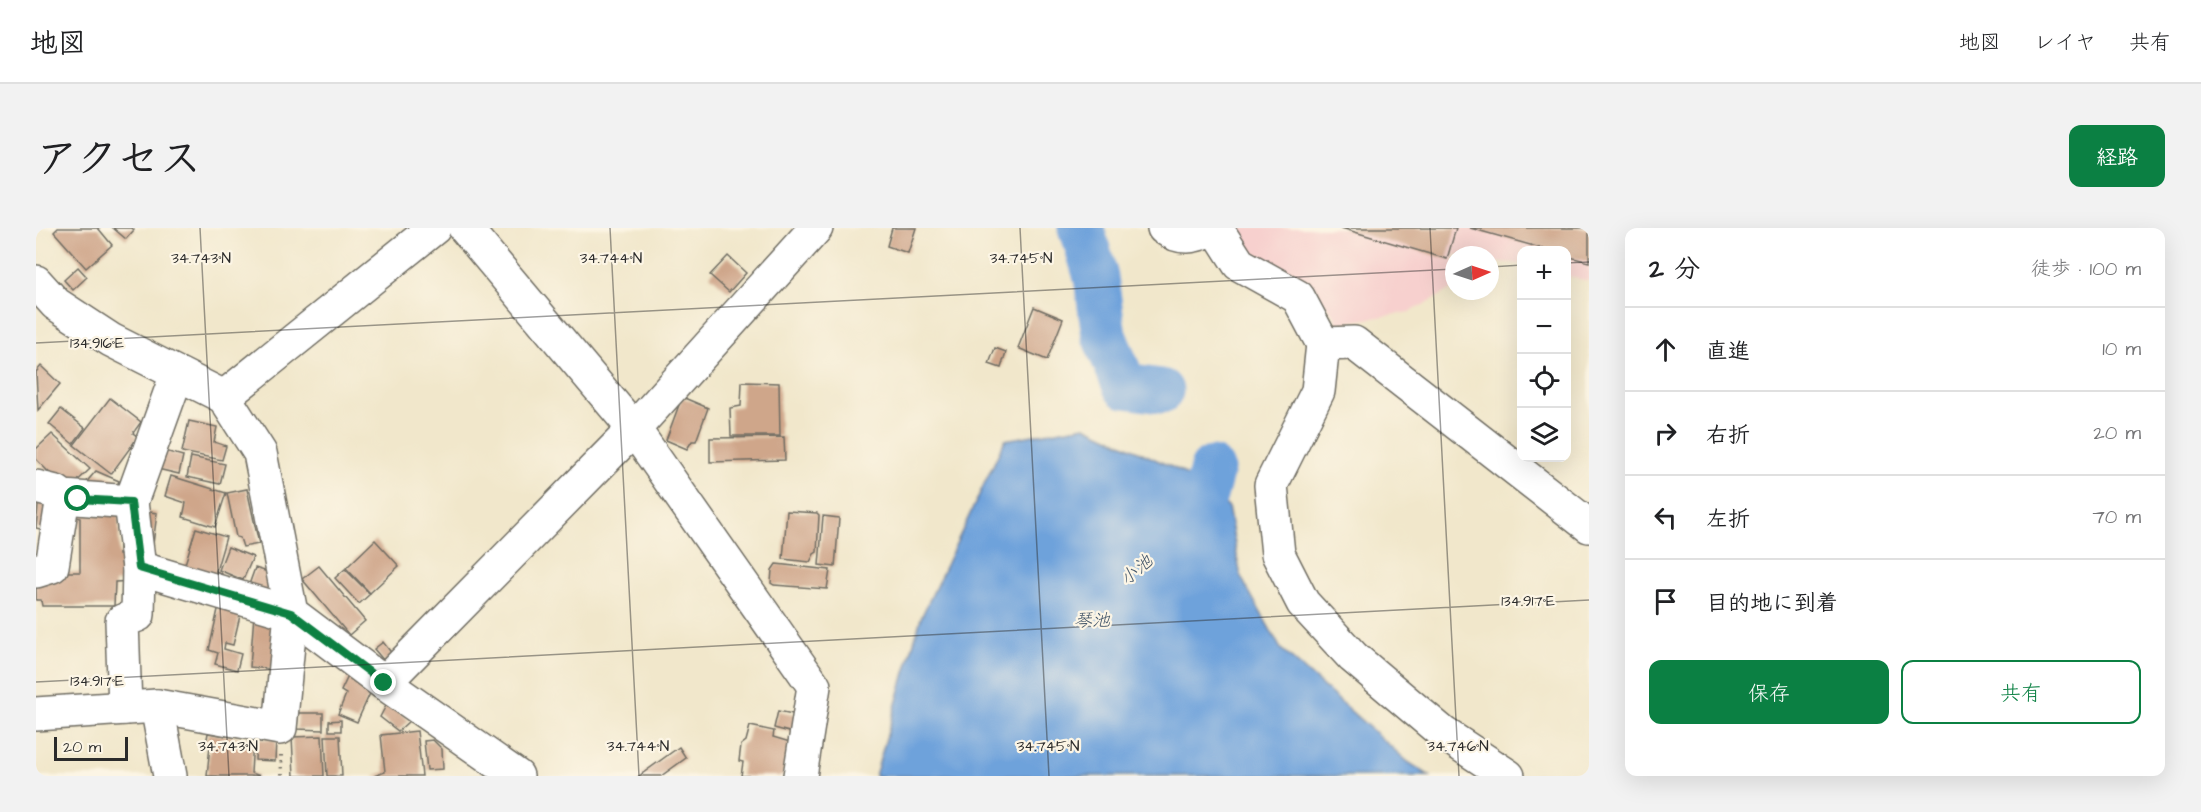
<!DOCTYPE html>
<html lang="ja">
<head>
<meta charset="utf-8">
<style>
	:root { --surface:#fff; --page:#f2f2f2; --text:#202124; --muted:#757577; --line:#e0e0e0; --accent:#0b8043 }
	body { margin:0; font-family:"Architects Daughter","Klee One",sans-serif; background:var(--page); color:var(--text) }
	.controls { position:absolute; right:18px; top:18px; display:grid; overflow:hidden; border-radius:12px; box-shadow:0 6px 24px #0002 }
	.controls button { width:54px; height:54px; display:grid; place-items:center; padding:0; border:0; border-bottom:2px solid var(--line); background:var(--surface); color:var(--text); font:30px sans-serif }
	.compass { position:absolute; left:1409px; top:18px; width:54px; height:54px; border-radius:50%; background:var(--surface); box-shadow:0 6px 24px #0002; rotate:87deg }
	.scale { position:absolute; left:18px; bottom:15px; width:74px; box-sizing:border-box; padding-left:6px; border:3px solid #2b2b2b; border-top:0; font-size:16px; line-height:21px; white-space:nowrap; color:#2b2b2b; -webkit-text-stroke:4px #fcf5e5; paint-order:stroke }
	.stop { position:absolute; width:18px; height:18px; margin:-14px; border:4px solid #0b8043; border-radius:50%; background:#fff }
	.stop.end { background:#0b8043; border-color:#fff; box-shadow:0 2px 6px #0008 }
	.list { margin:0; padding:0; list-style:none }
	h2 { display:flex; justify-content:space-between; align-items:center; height:78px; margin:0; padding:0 24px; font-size:26px }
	h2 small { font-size:20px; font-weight:400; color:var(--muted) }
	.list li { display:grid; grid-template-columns:39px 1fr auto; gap:18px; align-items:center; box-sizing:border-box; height:84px; padding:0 24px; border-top:2px solid var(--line) }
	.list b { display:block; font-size:22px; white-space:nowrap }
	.list em { font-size:20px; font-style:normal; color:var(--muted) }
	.actions { display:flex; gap:12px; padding:18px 24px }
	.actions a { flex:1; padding:14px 0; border:2px solid var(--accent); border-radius:12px; text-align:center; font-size:21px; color:var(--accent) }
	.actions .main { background:var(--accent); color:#fff }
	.icon { flex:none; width:33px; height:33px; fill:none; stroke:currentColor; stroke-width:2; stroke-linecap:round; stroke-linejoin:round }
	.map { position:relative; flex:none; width:1553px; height:548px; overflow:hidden; border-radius:12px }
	header { display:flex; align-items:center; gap:36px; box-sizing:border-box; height:84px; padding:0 30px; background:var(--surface); border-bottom:2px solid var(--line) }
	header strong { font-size:28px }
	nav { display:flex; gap:33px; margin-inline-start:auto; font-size:21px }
	.intro { display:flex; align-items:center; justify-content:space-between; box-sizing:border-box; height:144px; padding:0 36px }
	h1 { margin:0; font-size:42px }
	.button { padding:15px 27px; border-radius:12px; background:var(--accent); color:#fff; font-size:21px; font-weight:700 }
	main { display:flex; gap:36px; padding:0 36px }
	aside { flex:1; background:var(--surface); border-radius:12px; box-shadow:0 6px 24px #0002 }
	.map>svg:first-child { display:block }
</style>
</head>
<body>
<header>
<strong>地図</strong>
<nav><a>地図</a><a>レイヤ</a><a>共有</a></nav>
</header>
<div class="intro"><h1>アクセス</h1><a class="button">経路</a></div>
<main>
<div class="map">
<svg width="1553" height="548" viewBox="0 0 1553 548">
	<rect width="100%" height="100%" fill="#fcf5e5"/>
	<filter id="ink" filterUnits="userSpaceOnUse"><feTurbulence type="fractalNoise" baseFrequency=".0167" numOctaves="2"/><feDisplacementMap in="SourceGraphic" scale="12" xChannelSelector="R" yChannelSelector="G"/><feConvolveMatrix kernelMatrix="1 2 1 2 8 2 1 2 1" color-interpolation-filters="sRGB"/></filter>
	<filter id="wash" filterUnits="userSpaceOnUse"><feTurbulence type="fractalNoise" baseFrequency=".008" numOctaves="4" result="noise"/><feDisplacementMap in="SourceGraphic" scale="24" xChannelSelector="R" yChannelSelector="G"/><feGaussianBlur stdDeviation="1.35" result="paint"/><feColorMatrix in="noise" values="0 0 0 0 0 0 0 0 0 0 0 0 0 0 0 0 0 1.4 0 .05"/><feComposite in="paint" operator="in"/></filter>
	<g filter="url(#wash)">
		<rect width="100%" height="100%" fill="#f1e7cb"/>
		<polygon fill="#f7d0ce" points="1198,0 1553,0 1553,53 1531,48 1530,22 1486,22 1485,36 1464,34 1454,40 1454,27 1418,27 1418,60 1374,84 1300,96 1299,88 1266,50 1211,30"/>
		<polygon fill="#6ea2db" stroke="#4c6683" stroke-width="1.5" points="1049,198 1144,243 1192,279 1205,349 1245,421 1372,534 1394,548 839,548 885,390 969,212"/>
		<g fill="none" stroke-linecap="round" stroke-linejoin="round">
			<g stroke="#6ea2db" stroke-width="45">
				<polyline points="1044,0 1047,5 1060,49 1068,108 1089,158 1125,163"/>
				<path d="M1136,311c30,-27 30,-31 40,-70"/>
			</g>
		</g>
		<g id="blocks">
			<g fill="#cfa68a">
				<polygon points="22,0 62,0 76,17 50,40 18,4"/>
				<polygon points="77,0 96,0 98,2 90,11"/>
				<polygon points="856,0 880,0 872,25 851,18"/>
				<polygon points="1305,0 1420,0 1411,31"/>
				<polygon points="1434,0 1553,0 1553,34 1530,28 1530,22 1512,22"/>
				<polygon points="692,28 710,45 693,64 674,47"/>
				<polygon points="42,39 51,49 37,62 28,52"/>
				<polygon points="998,79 1027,91 1011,132 982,120"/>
				<polygon points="959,120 970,124 965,140 953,136"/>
				<polygon points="5,138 24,156 2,182 0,144"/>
				<polygon points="706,154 743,155 744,208 695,208 694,180 705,178"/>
				<polygon points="646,169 672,180 660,213 656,213 651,221 630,212"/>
				<polygon points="74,170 105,194 97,205 102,209 75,246 38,217"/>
				<polygon points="25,181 49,200 37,216 13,196"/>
				<polygon points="153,193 181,199 178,214 190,218 186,232 146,224"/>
				<polygon points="16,206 54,241 31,263 0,231 0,221"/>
				<polygon points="748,209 749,232 674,234 674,210"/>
				<polygon points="118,220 147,228 143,246 113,239"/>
				<polygon points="155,229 189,236 184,256 151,249"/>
				<polygon points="60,243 83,253 76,268 41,265"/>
				<polygon points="135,248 190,265 179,299 147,289 150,275 129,268"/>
				<polygon points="211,261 223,316 207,319 204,310 200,309 191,265"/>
				<polygon points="3,267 18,294 12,303 0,300"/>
				<polygon points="40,281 83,283 83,327 97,327 97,353 79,354 78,378 6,378 5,372 0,372 0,355 17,344 44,344 44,290 40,289"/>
				<polygon points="106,283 121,285 116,324"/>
				<polygon points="751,283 781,285 783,287 781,324 778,326 774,334 747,331"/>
				<polygon points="787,288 803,290 799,339 783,337"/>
				<polygon points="160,300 190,309 180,343 186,346 183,357 146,346"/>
				<polygon points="339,312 363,338 334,365 310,340"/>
				<polygon points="192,319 217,329 207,352 183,342"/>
				<polygon points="740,336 794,342 791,361 738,357 735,355 736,342"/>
				<polygon points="283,338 329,393 313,407 266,351"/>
				<polygon points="219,340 232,344 238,374 210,365"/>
				<polygon points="309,341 334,366 323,376 299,350"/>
				<polygon points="185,368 207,375 197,417 189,415 188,421 205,426 201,442 179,436 182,425 173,422"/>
				<polygon points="218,387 250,390 244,442 214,439"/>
				<polygon points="347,414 357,427 349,434 338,421"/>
				<polygon points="315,442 336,461 321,494 302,486 310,466 305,463"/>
				<polygon points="352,474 373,493 362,503 344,489"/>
				<polygon points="742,483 762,487 757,505 738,500"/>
				<polygon points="262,485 287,485 287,502 261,501"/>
				<polygon points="305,492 305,503 293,503 293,493"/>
				<polygon points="714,498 738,503 737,509 754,514 747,548 705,548 707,534 703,533 705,517 710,513"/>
				<polygon points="381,503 386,548 338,548 349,544 345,507"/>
				<polygon points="172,505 217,512 215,545 225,548 171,548 174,517 170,516"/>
				<polygon points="286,508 288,548 258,548 256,509"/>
				<polygon points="289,508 304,508 306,548 291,548"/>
				<polygon points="220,511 240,512 239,533 219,532"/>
				<polygon points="397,512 406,521 407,541 391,542 388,513"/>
				<polygon points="643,519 650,530 625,548 603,548"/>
			</g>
		</g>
	</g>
	<g filter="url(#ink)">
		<use href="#blocks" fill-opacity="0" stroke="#706d63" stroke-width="1.5"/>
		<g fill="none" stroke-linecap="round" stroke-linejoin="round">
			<defs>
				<g id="minor">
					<polyline points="429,0 598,201 778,458 764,548"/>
					<path d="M1128,0c20,14 32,7 52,0l23,36 59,33 25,47 -5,47 -47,94 7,69 25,49 50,54 90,76 65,43"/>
					<polyline points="0,54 20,76 75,112 188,169 224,225 255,385 348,455 481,548"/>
					<polyline points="1287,116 1318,115 1553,298"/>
					<polyline points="188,169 398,0"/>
					<polyline points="0,259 20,264 27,269 95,274"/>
					<polyline points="0,343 16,338 27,269"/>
					<polyline points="348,455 598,201 780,0"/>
					<polyline points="121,478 134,548"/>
					<polyline points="89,480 86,393 102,387 103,340 95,274 141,146"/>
					<polyline points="0,486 121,478 244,500 255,385 103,340"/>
				</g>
			</defs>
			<use href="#minor" stroke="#706d63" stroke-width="36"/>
			<polyline stroke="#706d63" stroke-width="4" stroke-dasharray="1.5 4.5" stroke-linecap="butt" points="245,527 246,548"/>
			<use href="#minor" stroke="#fff" stroke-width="33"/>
		</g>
	</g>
	<g fill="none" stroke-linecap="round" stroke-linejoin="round" filter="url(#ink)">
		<polyline stroke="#0b8043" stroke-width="8" points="42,271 95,274 103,340 255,385 348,455"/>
	</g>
	<path fill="none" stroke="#2b2b2b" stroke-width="1.5" stroke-opacity="0.45" d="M164,0l29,548M574,0l29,548M984,0l29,548M1394,0l29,548M1530,35l23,-1M1454,39l32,-2M0,115l1418,-74M0,454l1553,-82"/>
	<g text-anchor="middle" stroke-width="4.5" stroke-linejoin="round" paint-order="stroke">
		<g font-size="18" font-style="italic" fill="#425569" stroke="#fcf5e5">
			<text transform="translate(1100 342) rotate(-41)" y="6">小池</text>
			<text x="1056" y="398">琴池</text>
		</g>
	</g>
	<g font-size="15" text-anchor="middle" fill="#2b2b2b" stroke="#fcf5e5" stroke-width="4.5" stroke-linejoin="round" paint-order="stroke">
		<text x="165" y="35">34.743°N</text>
		<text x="575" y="35">34.744°N</text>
		<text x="985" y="35">34.745°N</text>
		<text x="61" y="120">134.916°E</text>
		<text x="1492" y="378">134.917°E</text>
		<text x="61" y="458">134.917°E</text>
		<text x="192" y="523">34.743°N</text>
		<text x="602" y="523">34.744°N</text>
		<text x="1012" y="523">34.745°N</text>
		<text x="1422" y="523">34.746°N</text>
	</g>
</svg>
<div class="controls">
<button>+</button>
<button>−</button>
<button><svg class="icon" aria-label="locate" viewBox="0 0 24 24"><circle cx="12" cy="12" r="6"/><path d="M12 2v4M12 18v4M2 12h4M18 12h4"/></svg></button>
<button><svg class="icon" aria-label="layers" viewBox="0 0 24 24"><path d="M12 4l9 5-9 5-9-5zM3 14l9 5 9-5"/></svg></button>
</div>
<svg class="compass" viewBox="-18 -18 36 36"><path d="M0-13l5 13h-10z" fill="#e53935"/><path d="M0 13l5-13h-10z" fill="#757577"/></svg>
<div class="scale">20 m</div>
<div class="stop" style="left:42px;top:271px"></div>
<div class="stop end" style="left:348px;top:455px"></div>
</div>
<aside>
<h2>2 分<small>徒歩 · 100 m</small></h2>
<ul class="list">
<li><svg class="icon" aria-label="ahead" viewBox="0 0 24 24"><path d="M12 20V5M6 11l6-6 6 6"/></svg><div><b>直進</b></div><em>10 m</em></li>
<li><svg class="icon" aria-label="right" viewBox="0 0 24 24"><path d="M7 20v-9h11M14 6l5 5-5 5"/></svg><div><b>右折</b></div><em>20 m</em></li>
<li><svg class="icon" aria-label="left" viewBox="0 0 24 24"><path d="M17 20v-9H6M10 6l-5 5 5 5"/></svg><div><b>左折</b></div><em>70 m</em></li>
<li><svg class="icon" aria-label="arrive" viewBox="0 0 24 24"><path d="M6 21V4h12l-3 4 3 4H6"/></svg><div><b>目的地に到着</b></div></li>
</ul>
<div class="actions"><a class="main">保存</a><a>共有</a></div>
</aside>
</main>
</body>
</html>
